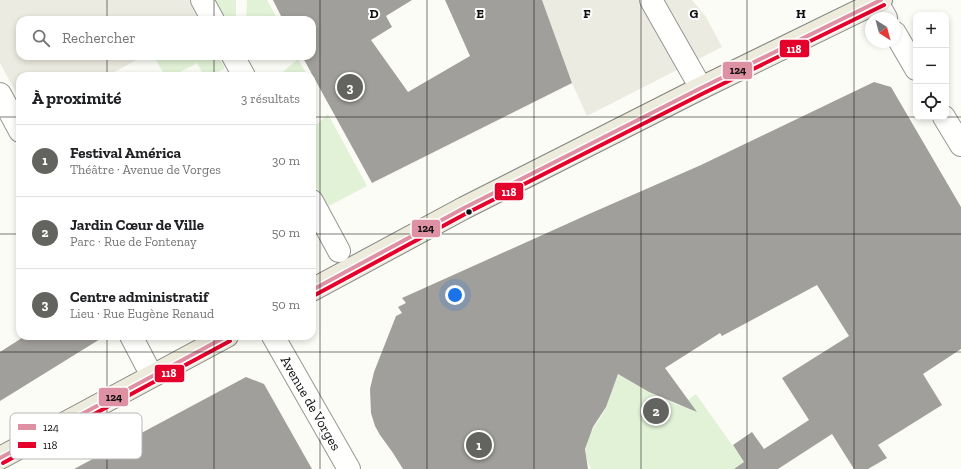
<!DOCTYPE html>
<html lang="fr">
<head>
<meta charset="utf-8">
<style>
	:root { --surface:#fff; --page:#f6f6f6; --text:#202124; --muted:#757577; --line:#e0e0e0; --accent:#636360 }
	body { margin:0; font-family:"Zilla Slab",serif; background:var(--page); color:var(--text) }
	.controls { position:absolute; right:12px; top:12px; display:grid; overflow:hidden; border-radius:8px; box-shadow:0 2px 6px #0003 }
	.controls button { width:36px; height:36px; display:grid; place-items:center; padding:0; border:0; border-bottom:1px solid var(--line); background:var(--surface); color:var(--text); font:20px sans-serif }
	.compass { position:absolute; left:865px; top:12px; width:36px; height:36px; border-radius:50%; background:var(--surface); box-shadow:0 2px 6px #0003; rotate:144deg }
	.you { position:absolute; left:455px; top:295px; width:14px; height:14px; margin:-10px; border:3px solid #fff; border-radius:50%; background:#1a73e8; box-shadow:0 0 0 6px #1a73e833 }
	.badge { display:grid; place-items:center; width:26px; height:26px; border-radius:50%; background:var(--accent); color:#fff; font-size:13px; font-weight:700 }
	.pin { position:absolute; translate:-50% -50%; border:2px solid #fff; box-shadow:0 1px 4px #0006 }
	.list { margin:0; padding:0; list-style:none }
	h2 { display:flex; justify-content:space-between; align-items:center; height:52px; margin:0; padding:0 16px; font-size:17px }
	h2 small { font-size:13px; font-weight:400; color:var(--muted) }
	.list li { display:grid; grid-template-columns:26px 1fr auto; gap:12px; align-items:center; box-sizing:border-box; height:72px; padding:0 16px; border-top:1px solid var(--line) }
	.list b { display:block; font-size:15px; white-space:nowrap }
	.list p { margin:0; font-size:13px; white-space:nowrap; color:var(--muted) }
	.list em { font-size:13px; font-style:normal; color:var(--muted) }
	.icon { flex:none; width:22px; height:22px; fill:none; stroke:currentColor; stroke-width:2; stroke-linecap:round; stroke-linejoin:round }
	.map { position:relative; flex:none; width:961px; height:469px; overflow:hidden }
	.search { position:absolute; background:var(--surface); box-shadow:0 2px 6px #0003; left:16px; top:16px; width:300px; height:44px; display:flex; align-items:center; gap:10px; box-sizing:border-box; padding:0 14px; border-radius:12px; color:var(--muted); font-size:15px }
	.panel { position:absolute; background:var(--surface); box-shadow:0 2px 6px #0003; left:16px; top:72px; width:300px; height:268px; border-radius:12px }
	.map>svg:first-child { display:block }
</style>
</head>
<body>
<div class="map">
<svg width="961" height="469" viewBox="0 0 961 469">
	<rect width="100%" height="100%" fill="#fcfcf6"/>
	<g fill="#e2f2d7">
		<polygon points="215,0 236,0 236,20 226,20"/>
		<polygon points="247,0 267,0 278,20 246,20"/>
		<polygon points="159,56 218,56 225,68 211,76 204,76 197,63 173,76 165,76 155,58"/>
		<polygon points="298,59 308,76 278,76"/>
		<polygon points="328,114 367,186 327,207 312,180 312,129"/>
		<path d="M611,370l38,22 31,14 16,-12 53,75h-158c-16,-30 9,-42 17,-68 3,-10 2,-21 3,-31z"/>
	</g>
	<g fill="#ecebe1">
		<polygon points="0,0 215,0 226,19 20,20 20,56 144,56 107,76 20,76 20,100 0,63"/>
		<polygon points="542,0 692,0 706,17 722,47 587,116 572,83"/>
	</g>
	<g fill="#a09f9b">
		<polygon points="273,0 412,0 386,16 392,27 371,40 408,92 470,56 445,0 542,0 572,83 372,183 302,56 312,56 312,20 283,20"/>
		<polygon points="874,82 891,87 961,207 961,349 923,374 942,405 878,445 887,458 868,469 854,469 832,434 778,469 734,469 744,462 733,445 752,432 764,449 809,420 782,378 849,336 817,285 722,336 720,333 665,368 697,412 649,392 618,374 606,407 593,427 585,449 588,469 403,469 393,453 380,435 375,426 371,413 370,389 374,372 396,316 402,313 398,307 406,303 402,298 589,214 701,165"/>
		<polygon points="25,336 105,336 0,401 0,352"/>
		<polygon points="246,377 264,384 312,469 74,469"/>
	</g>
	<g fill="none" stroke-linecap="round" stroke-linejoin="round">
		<defs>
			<g id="minor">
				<polyline points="202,0 213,20"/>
				<polyline points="651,0 701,88"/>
				<polyline points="877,2 886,18"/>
				<polyline points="895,33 916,69"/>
				<polyline points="233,56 244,76"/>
				<polyline points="0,94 20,131"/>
				<polyline points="944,117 961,145"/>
				<polyline points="312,201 339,251"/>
				<polyline points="131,336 152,376"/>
				<polyline points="273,336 349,469"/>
			</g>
			<g id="major">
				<polyline points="312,290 464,208 701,88 881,0"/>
				<polyline points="0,458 227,336"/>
			</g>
		</defs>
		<use href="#minor" stroke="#969694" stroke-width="24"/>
		<use href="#major" stroke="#848481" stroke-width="24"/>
		<use href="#minor" stroke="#fffffe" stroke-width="22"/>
		<use href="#major" stroke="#ecebdc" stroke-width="22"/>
		<defs>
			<g id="bus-1">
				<polyline points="312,290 464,208 701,88 881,0"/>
				<polyline points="0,458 227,336"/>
			</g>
			<g id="bus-2">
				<polyline points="315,295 467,213 704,93 884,5"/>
				<polyline points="3,463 230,341"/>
			</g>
		</defs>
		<use href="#bus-1" stroke="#fff" stroke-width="7"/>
		<use href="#bus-2" stroke="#fff" stroke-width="7"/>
		<use href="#bus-1" stroke="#de91a3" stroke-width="4"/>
		<use href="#bus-2" stroke="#e4002b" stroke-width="4"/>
	</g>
	<path fill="none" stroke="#101010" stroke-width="1" stroke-opacity="0.55" d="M107,0v20M214,0v20M320,0v469M427,0v469M534,0v469M641,0v469M747,0v469M854,0v469M107,56v20M214,56v20M0,117h20M312,117h649M0,234h20M312,234h649M107,336v133M214,336v133M0,352h961"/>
	<circle fill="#101010" stroke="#fff" stroke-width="1.5" cx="469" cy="212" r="3.5"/>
	<g text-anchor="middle" stroke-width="4" stroke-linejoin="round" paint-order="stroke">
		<g font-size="14" fill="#101010" stroke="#fff">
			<text transform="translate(311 403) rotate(60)" y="5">Avenue de Vorges</text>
		</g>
	</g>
	<rect x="10" y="413" width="132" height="46" rx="6" fill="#fff" stroke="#b7b7b7" stroke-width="1"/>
	<rect x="18" y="424" width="18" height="6" fill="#de91a3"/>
	<rect x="18" y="442" width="18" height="6" fill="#e4002b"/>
	<g font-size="11" fill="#101010">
		<text x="43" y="431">124</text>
		<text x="43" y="449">118</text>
	</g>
	<g font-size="13" text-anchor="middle" font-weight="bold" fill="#101010" stroke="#fff" stroke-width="4" stroke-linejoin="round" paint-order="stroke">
		<text x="374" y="18">D</text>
		<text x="480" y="18">E</text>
		<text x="587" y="18">F</text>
		<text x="694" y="18">G</text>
		<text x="801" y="18">H</text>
	</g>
	<g stroke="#fff" stroke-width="1.5">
		<rect x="779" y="39" width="31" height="19" rx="4" fill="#e4002b"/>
		<rect x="722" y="61" width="31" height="19" rx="4" fill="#de91a3"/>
		<rect x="494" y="182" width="30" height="19" rx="4" fill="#e4002b"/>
		<rect x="411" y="219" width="30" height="19" rx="4" fill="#de91a3"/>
		<rect x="154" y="364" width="31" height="19" rx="4" fill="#e4002b"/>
		<rect x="98" y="387" width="31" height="20" rx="4" fill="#de91a3"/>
	</g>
	<g font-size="11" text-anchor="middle" font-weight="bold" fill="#fff">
		<text x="794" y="53">118</text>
		<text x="509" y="196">118</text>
		<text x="169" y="377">118</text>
	</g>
	<g font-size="11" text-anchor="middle" font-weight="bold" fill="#111">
		<text x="738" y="74">124</text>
		<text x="426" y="232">124</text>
		<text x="114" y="401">124</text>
	</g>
</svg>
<div class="controls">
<button>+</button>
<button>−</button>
<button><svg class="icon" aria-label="locate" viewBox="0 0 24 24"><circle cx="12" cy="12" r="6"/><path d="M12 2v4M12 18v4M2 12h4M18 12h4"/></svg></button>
</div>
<svg class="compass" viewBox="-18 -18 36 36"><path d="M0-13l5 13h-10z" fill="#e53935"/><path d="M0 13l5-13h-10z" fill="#757577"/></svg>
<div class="you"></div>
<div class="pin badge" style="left:479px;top:445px">1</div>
<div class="pin badge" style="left:656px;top:411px">2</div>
<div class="pin badge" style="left:350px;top:87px">3</div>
<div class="search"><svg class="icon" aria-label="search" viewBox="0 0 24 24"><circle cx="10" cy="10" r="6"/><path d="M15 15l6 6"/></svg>Rechercher</div>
<section class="panel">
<h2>À proximité<small>3 résultats</small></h2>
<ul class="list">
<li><span class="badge">1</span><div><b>Festival América</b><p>Théâtre · Avenue de Vorges</p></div><em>30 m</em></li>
<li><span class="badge">2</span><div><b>Jardin Cœur de Ville</b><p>Parc · Rue de Fontenay</p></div><em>50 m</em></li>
<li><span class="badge">3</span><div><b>Centre administratif</b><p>Lieu · Rue Eugène Renaud</p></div><em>50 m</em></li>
</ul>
</section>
</div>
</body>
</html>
